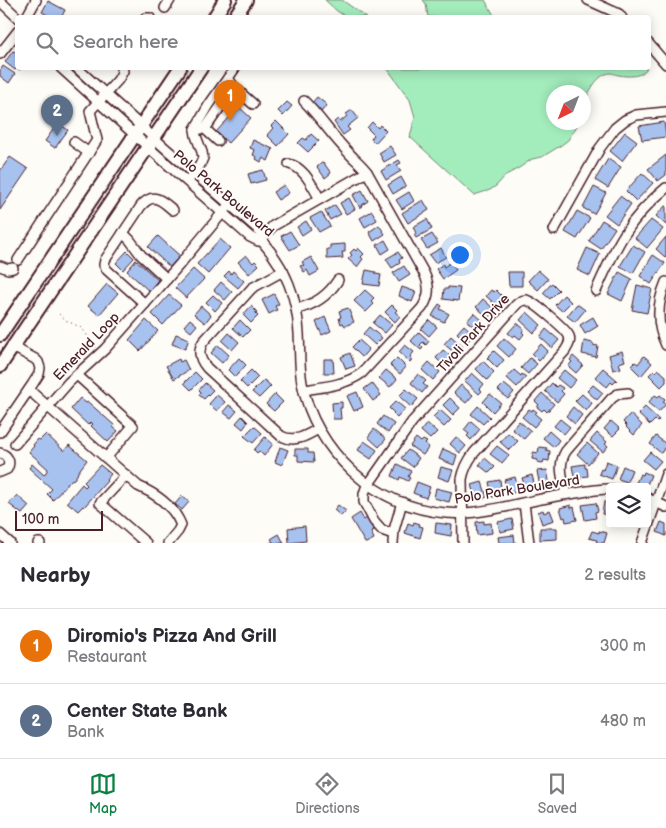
<!DOCTYPE html>
<html lang="en">
<head>
<meta charset="utf-8">
<style>
	:root { --surface:#fff; --page:#f7f7f7; --text:#2b2b33; --muted:#7c7c81; --line:#e1e1e2; --accent:#0b8043 }
	body { margin:0; font-family:"Balsamiq Sans",sans-serif; background:var(--page); color:var(--text) }
	.controls { position:absolute; right:15px; bottom:15px; display:grid; overflow:hidden; border-radius:5px; box-shadow:0 2px 12px #0003 }
	.controls button { width:45px; height:45px; display:grid; place-items:center; padding:0; border:0; border-bottom:1px solid var(--line); background:var(--surface); color:var(--text); font:25px sans-serif }
	.compass { position:absolute; left:546px; top:85px; width:45px; height:45px; border-radius:50%; background:var(--surface); box-shadow:0 2px 12px #0003; rotate:222deg }
	.scale { position:absolute; left:15px; bottom:12px; width:88px; box-sizing:border-box; padding-left:5px; border:2px solid #4a1f2b; border-top:0; font-size:14px; line-height:18px; white-space:nowrap; color:#4a1f2b; -webkit-text-stroke:4px #fdfcf7; paint-order:stroke }
	.you { position:absolute; left:459px; top:254px; width:18px; height:18px; margin:-12px; border:4px solid #fff; border-radius:50%; background:#1a73e8; box-shadow:0 0 0 8px #1a73e833 }
	.badge { display:grid; place-items:center; width:32px; height:32px; border-radius:50%; background:var(--accent); color:#fff; font-size:16px; font-weight:700 }
	.pin { position:absolute; translate:-50% -41px; filter:drop-shadow(0 1px 2px #0008) }
	.pin::after { content:''; position:absolute; top:26px; width:18px; height:15px; background:inherit; clip-path:polygon(0 0,100% 0,50% 100%) }
	.list { margin:0; padding:0; list-style:none }
	h2 { display:flex; justify-content:space-between; align-items:center; height:65px; margin:0; padding:0 20px; font-size:21px }
	h2 small { font-size:16px; font-weight:400; color:var(--muted) }
	.list li { display:grid; grid-template-columns:32px 1fr auto; gap:15px; align-items:center; box-sizing:border-box; height:75px; padding:0 20px; border-top:1px solid var(--line) }
	.list b { display:block; font-size:19px; white-space:nowrap }
	.list p { margin:0; font-size:16px; white-space:nowrap; color:var(--muted) }
	.list em { font-size:16px; font-style:normal; color:var(--muted) }
	.icon { flex:none; width:28px; height:28px; fill:none; stroke:currentColor; stroke-width:2; stroke-linecap:round; stroke-linejoin:round }
	.map { position:relative; flex:none; width:666px; height:543px; overflow:hidden }
	.search { position:absolute; background:var(--surface); box-shadow:0 2px 12px #0003; left:15px; right:15px; top:15px; height:55px; display:flex; align-items:center; gap:12px; box-sizing:border-box; padding:0 18px; border-radius:5px; color:var(--muted); font-size:19px }
	.sheet { height:215px; background:var(--surface) }
	nav { display:flex; justify-content:space-around; align-items:center; box-sizing:border-box; height:70px; border-top:1px solid var(--line); background:var(--surface); font-size:14px; color:var(--muted) }
	nav a { display:grid; justify-items:center; gap:2px }
	nav .on { color:var(--accent) }
	.map>svg:first-child { display:block }
</style>
</head>
<body>
<div class="map">
<svg width="666" height="543" viewBox="0 0 666 543">
	<rect width="100%" height="100%" fill="#fdfcf7"/>
	<filter id="ink" filterUnits="userSpaceOnUse"><feTurbulence type="fractalNoise" baseFrequency=".02" numOctaves="2"/><feDisplacementMap in="SourceGraphic" scale="10" xChannelSelector="R" yChannelSelector="G"/><feConvolveMatrix kernelMatrix="1 2 1 2 8 2 1 2 1" color-interpolation-filters="sRGB"/></filter>
	<g filter="url(#ink)">
		<g fill="#a3ecbc" stroke="#768674">
			<polygon points="325,0 342,0 366,17 346,17 337,11"/>
			<polygon points="423,0 485,0 495,17 428,17 426,4"/>
			<path d="M387,68h260c-5,9 -19,9 -28,7 -3,0 -6,-2 -8,-2 -14,0 -24,22 -27,32v-13h-30v30l24,1 -1,3 -9,14 -8,6 -18,11 -10,2 -13,9 -13,7 -10,11 -6,4 -16,5 -64,-58 5,-20 -5,-17z"/>
		</g>
		<g fill="#a8c2ef" stroke="#4a1f2b">
			<polygon points="48,1 65,10 61,18 53,18 42,12"/>
			<polygon points="13,51 18,53 18,68 22,68 20,70 17,68 15,70 5,62"/>
			<polygon points="3,66 15,74 9,83 0,76 0,71"/>
			<polygon points="317,97 327,105 321,112 311,104"/>
			<polygon points="287,102 292,106 283,116 278,111"/>
			<polygon points="239,107 251,118 228,143 216,132"/>
			<polygon points="352,110 358,118 347,127 350,130 343,135 334,122 338,119 340,122 347,116 346,114"/>
			<polygon points="276,121 289,134 278,146 267,135 273,128 271,126"/>
			<polygon points="372,122 378,128 380,125 386,131 375,143 371,139 374,135 367,128"/>
			<polygon points="664,122 666,137 642,140 639,126"/>
			<polygon points="58,123 68,130 55,148 45,141"/>
			<polygon points="625,132 637,141 622,161 610,151"/>
			<polygon points="311,134 319,141 308,152 298,143 303,138 306,140"/>
			<polygon points="253,140 273,149 268,161 263,158 261,162 256,159 257,157 253,155 255,150 250,148"/>
			<polygon points="390,146 396,155 384,162 379,153"/>
			<polygon points="666,155 666,175 658,181 648,169"/>
			<polygon points="10,157 28,169 0,210 0,171"/>
			<polygon points="608,159 621,167 608,188 595,180"/>
			<polygon points="399,160 401,163 397,165 401,171 386,180 381,171"/>
			<polygon points="323,162 331,173 325,178 317,167"/>
			<polygon points="263,170 266,180 251,184 248,174"/>
			<polygon points="642,173 653,183 636,201 626,191"/>
			<polygon points="401,177 406,186 393,194 388,185"/>
			<polygon points="284,185 289,193 278,200 273,192"/>
			<polygon points="594,187 606,193 594,214 583,208"/>
			<polygon points="362,190 368,201 362,205 363,206 360,208 353,195"/>
			<polygon points="409,192 414,201 402,209 396,200"/>
			<polygon points="620,196 631,204 617,224 605,215"/>
			<polygon points="349,198 355,209 346,214 340,203"/>
			<polygon points="423,200 429,210 408,223 402,213"/>
			<polygon points="335,205 341,214 330,220 325,211"/>
			<polygon points="666,205 666,225 656,216"/>
			<polygon points="372,211 377,220 365,227 360,218"/>
			<polygon points="577,211 590,218 577,239 565,232"/>
			<polygon points="321,212 330,226 319,232 310,218"/>
			<polygon points="427,219 432,229 416,238 414,235 416,233 413,227"/>
			<polygon points="602,220 615,228 601,249 589,241"/>
			<polygon points="651,220 663,229 647,248 635,238"/>
			<polygon points="306,221 311,229 302,235 297,227"/>
			<polygon points="379,225 385,234 374,241 369,232"/>
			<polygon points="290,231 299,245 290,250 281,236"/>
			<polygon points="432,234 438,243 427,249 421,240"/>
			<polygon points="158,236 180,256 170,267 148,247"/>
			<polygon points="666,237 666,256 665,257 656,249"/>
			<polygon points="220,239 230,248 208,274 197,264"/>
			<polygon points="385,240 390,249 382,254 377,245"/>
			<polygon points="345,244 345,252 342,252 343,258 327,259 327,249 330,249 330,245"/>
			<polygon points="633,245 645,252 633,273 620,266"/>
			<polygon points="358,248 364,254 361,257 363,259 357,267 348,259 352,255 350,253 354,249 356,251"/>
			<polygon points="441,248 446,257 435,263 429,255"/>
			<polygon points="587,248 600,254 590,276 577,270"/>
			<polygon points="127,251 134,258 123,270 116,263"/>
			<polygon points="398,252 402,258 399,260 400,263 392,268 386,259"/>
			<polygon points="246,255 253,263 255,261 259,265 249,274 238,262"/>
			<polygon points="653,255 665,263 651,284 640,276"/>
			<polygon points="311,257 319,271 310,276 307,270 304,272 300,266 304,265 302,262"/>
			<polygon points="136,260 158,280 149,291 127,271"/>
			<polygon points="451,262 456,270 443,279 436,269 443,264 444,267"/>
			<polygon points="404,266 410,275 399,282 393,273"/>
			<polygon points="193,269 204,279 186,298 175,288"/>
			<polygon points="366,270 376,272 376,274 381,275 379,286 363,284"/>
			<polygon points="538,270 548,279 538,290 528,281"/>
			<polygon points="229,271 231,274 233,271 244,281 238,288 224,276"/>
			<polygon points="508,272 522,272 522,286 509,286"/>
			<polygon points="619,272 632,279 622,301 608,294"/>
			<polygon points="221,282 232,292 225,300 214,290"/>
			<polygon points="552,283 559,290 550,299 543,293"/>
			<polygon points="107,284 118,293 99,315 88,306"/>
			<polygon points="637,285 652,289 647,313 632,310"/>
			<polygon points="402,287 416,292 412,302 399,296"/>
			<polygon points="448,287 460,288 458,301 443,299 444,289 448,289"/>
			<polygon points="365,290 374,298 371,301 374,304 366,312 354,301"/>
			<polygon points="491,290 494,292 496,290 505,299 498,307 486,296"/>
			<polygon points="274,294 279,304 275,306 277,310 269,314 262,300"/>
			<polygon points="169,295 181,305 163,325 152,314"/>
			<polygon points="213,295 222,303 215,311 206,302"/>
			<polygon points="564,295 571,302 562,311 555,305"/>
			<polygon points="483,299 496,311 489,318 476,307"/>
			<polygon points="439,304 442,306 440,309 449,314 444,322 432,316"/>
			<polygon points="577,304 585,310 575,322 567,316"/>
			<polygon points="392,305 397,310 395,312 400,316 395,322 385,312"/>
			<polygon points="201,306 211,315 205,323 194,314"/>
			<polygon points="251,306 257,312 255,313 258,316 251,323 243,315"/>
			<polygon points="348,308 354,322 345,326 343,323 341,324 339,318 341,317 339,311"/>
			<polygon points="527,312 541,325 534,333 520,320"/>
			<polygon points="474,313 483,321 476,329 467,321"/>
			<polygon points="380,315 392,325 385,333 373,323"/>
			<polygon points="325,317 331,331 322,335 316,322"/>
			<polygon points="593,317 598,326 585,334 580,325"/>
			<polygon points="190,319 197,325 191,332 184,326"/>
			<polygon points="146,320 158,331 140,351 129,340"/>
			<polygon points="240,320 250,330 243,337 233,328"/>
			<polygon points="429,320 437,327 429,336 421,329"/>
			<polygon points="517,323 524,329 522,332 524,334 520,339 515,335 513,337 508,333"/>
			<polygon points="464,325 474,334 467,342 457,333"/>
			<polygon points="369,327 382,338 375,345 363,334"/>
			<polygon points="546,329 559,340 552,348 540,337"/>
			<polygon points="419,332 429,341 426,345 423,342 420,345 423,348 421,350 411,341"/>
			<polygon points="229,333 239,342 232,350 222,341"/>
			<polygon points="176,334 189,339 185,349 172,344"/>
			<polygon points="451,336 463,347 456,354 444,344"/>
			<polygon points="504,338 516,349 509,357 497,346"/>
			<polygon points="359,340 369,349 362,357 352,347"/>
			<polygon points="584,341 593,343 593,345 598,346 596,357 582,354"/>
			<polygon points="541,344 548,351 539,361 532,354"/>
			<polygon points="218,345 229,355 222,363 211,353"/>
			<polygon points="405,345 414,352 410,357 412,359 410,362 399,352"/>
			<polygon points="443,350 453,358 445,367 436,358"/>
			<polygon points="494,351 504,360 497,368 487,358"/>
			<polygon points="622,351 625,361 619,363 621,368 613,370 609,355"/>
			<polygon points="350,353 355,366 346,369 341,357"/>
			<polygon points="573,356 583,365 576,373 568,366 572,362 570,360"/>
			<polygon points="644,356 652,363 641,376 631,366 635,362 638,364"/>
			<polygon points="239,358 246,365 235,377 228,370"/>
			<polygon points="397,358 406,367 400,374 390,365"/>
			<polygon points="530,358 537,364 528,374 521,368"/>
			<polygon points="179,359 180,362 184,360 189,370 174,379 166,366"/>
			<polygon points="324,359 333,359 334,373 324,373"/>
			<polygon points="483,361 494,372 487,380 476,369"/>
			<polygon points="429,362 440,372 433,380 422,370"/>
			<polygon points="603,368 617,380 613,384 611,382 607,387 595,377"/>
			<polygon points="658,369 666,376 666,382 661,387 649,375 654,370 656,372"/>
			<polygon points="251,370 258,377 247,388 240,381"/>
			<polygon points="386,370 397,379 390,387 379,378"/>
			<polygon points="514,370 521,376 522,374 526,377 517,387 507,378"/>
			<polygon points="564,370 576,380 569,388 557,378"/>
			<polygon points="195,372 202,379 191,390 184,383"/>
			<polygon points="472,373 484,384 480,389 482,391 479,394 465,381"/>
			<polygon points="418,374 426,381 423,384 427,387 422,393 411,383"/>
			<polygon points="264,380 271,386 259,398 252,392"/>
			<polygon points="205,383 213,390 204,399 199,395 201,392 199,390"/>
			<polygon points="372,383 381,395 373,401 364,389"/>
			<polygon points="552,383 556,387 558,385 563,388 561,391 564,394 557,402 545,391"/>
			<polygon points="504,384 514,392 508,399 498,390"/>
			<polygon points="461,385 473,395 466,403 454,393"/>
			<polygon points="593,385 603,393 597,400 587,391"/>
			<polygon points="406,389 418,399 411,407 399,396"/>
			<polygon points="357,392 363,407 354,411 347,396"/>
			<polygon points="542,393 554,404 547,412 544,409 542,411 537,407 539,405 535,401"/>
			<polygon points="275,394 283,402 274,411 266,404"/>
			<polygon points="490,394 501,403 493,412 483,402"/>
			<polygon points="582,394 592,403 586,411 575,401"/>
			<polygon points="217,395 225,402 217,411 209,404"/>
			<polygon points="655,395 658,397 660,395 665,399 663,402 666,404 659,412 648,403"/>
			<polygon points="80,398 86,403 88,402 114,425 113,427 118,431 108,442 91,426 93,424 91,422 88,425 71,409"/>
			<polygon points="450,398 460,408 453,415 443,405"/>
			<polygon points="396,401 405,409 397,418 393,414 394,413 389,408"/>
			<polygon points="342,402 342,408 340,408 341,419 333,419 332,403"/>
			<polygon points="229,405 237,411 231,418 223,412"/>
			<polygon points="478,406 490,417 483,424 471,414"/>
			<polygon points="573,407 582,415 575,424 566,416"/>
			<polygon points="645,407 659,420 657,422 655,420 650,425 638,414"/>
			<polygon points="529,409 532,411 533,409 537,412 535,414 541,419 534,427 522,417"/>
			<polygon points="440,410 451,420 444,427 433,417"/>
			<polygon points="630,414 642,425 634,435 626,427 627,426 623,422"/>
			<polygon points="242,416 248,422 243,429 236,423"/>
			<polygon points="383,416 394,424 388,433 377,424"/>
			<polygon points="560,419 570,427 564,434 554,426"/>
			<polygon points="471,421 480,429 471,440 467,436 469,434 464,430"/>
			<polygon points="519,421 531,431 524,439 512,429"/>
			<polygon points="611,421 620,429 613,436 604,429"/>
			<polygon points="427,423 437,432 430,439 421,431"/>
			<polygon points="254,426 262,433 253,443 244,436"/>
			<polygon points="374,429 386,439 379,447 368,437"/>
			<polygon points="549,431 559,440 554,447 543,438"/>
			<polygon points="508,433 518,441 509,450 500,442"/>
			<polygon points="597,433 607,442 605,444 608,446 603,452 590,441"/>
			<polygon points="46,434 64,451 69,445 87,460 78,472 77,475 74,479 71,480 53,500 47,494 52,489 29,468 32,464 44,475 48,469 29,452 34,446 33,445 38,439 40,440"/>
			<polygon points="656,436 666,444 666,446 661,453 650,444"/>
			<polygon points="265,437 273,444 264,456 259,451 257,453 254,450"/>
			<polygon points="456,437 466,446 460,453 450,444"/>
			<polygon points="416,438 421,442 423,440 427,442 425,444 429,447 423,455 410,446"/>
			<polygon points="364,441 377,450 371,459 358,450"/>
			<polygon points="587,443 598,453 588,464 577,454"/>
			<polygon points="497,446 509,455 502,463 490,454"/>
			<polygon points="280,447 288,450 282,465 275,462"/>
			<polygon points="539,447 547,448 546,450 550,451 549,461 544,460 543,463 537,462 538,460 532,459 533,452 538,453"/>
			<polygon points="295,449 308,449 308,453 313,453 314,462 298,461 298,455 295,455"/>
			<polygon points="443,449 457,455 454,465 439,459"/>
			<polygon points="408,450 419,458 413,467 401,458"/>
			<polygon points="650,452 661,461 654,469 643,460"/>
			<polygon points="485,458 495,467 489,473 479,465"/>
			<polygon points="606,461 617,465 612,479 599,474 601,469 603,470"/>
			<polygon points="397,464 411,471 408,477 410,478 408,481 400,477 399,480 392,476"/>
			<polygon points="585,464 585,468 587,468 588,476 580,477 581,480 575,481 572,466"/>
			<polygon points="100,465 111,474 106,480 107,481 84,507 83,506 78,511 67,502 82,484 85,487 87,485 84,482"/>
			<polygon points="623,466 632,470 627,482 618,479"/>
			<polygon points="441,467 453,470 449,481 438,477"/>
			<polygon points="547,470 550,486 540,487 537,471"/>
			<polygon points="644,472 651,475 646,487 636,483 640,474 643,475"/>
			<polygon points="532,475 535,487 526,490 522,478"/>
			<polygon points="515,477 518,487 520,486 521,491 509,494 504,480"/>
			<polygon points="500,480 502,496 492,497 489,482"/>
			<polygon points="417,482 430,487 426,498 413,493"/>
			<polygon points="482,482 487,497 477,501 472,485"/>
			<polygon points="436,488 452,492 449,502 434,498"/>
			<polygon points="17,495 29,506 22,514 9,504"/>
			<polygon points="182,496 189,502 182,510 175,504"/>
			<polygon points="604,502 610,503 610,515 602,514"/>
			<polygon points="596,503 598,511 595,512 596,518 585,520 582,505"/>
			<polygon points="338,505 346,511 341,516 334,510"/>
			<polygon points="571,505 571,508 574,507 577,520 566,522 565,517 563,518 560,508"/>
			<polygon points="543,510 544,513 550,510 554,520 542,524 538,512"/>
			<polygon points="360,513 364,520 367,518 374,531 371,532 374,539 366,543 365,543 351,519"/>
			<polygon points="512,519 514,529 500,532 498,522"/>
			<polygon points="484,521 484,524 491,523 492,533 477,535 476,522"/>
			<polygon points="414,522 420,524 419,526 423,527 420,538 405,533 408,523 413,525"/>
			<polygon points="661,522 666,524 666,536 657,532"/>
			<polygon points="436,523 452,525 451,536 435,533"/>
			<polygon points="305,526 306,541 289,543 288,528"/>
			<polygon points="540,528 557,528 557,539 540,540"/>
			<polygon points="592,531 599,533 599,531 607,533 604,543 596,543 597,540 589,538"/>
			<polygon points="279,534 284,543 270,543 273,542 271,539"/>
			<polygon points="514,535 515,543 499,543 498,537"/>
		</g>
		<g fill="none" stroke-linecap="round" stroke-linejoin="round">
			<defs>
				<g id="minor">
					<polyline points="588,0 619,14 622,18"/>
					<polyline points="0,1 18,18"/>
					<polyline points="165,8 170,0"/>
					<polyline points="26,18 36,0"/>
					<polyline points="145,18 150,18"/>
					<polyline points="648,43 666,64"/>
					<polyline points="0,54 18,31"/>
					<path d="M61,68l96,87 93,82 8,4h4c24,28 35,55 37,92 1,17 0,33 3,50 13,68 74,125 144,130 21,2 42,-3 63,-7 22,-5 45,-10 67,-13 11,-2 22,-4 34,-4"/>
					<polyline points="77,68 164,147 258,229 260,233 262,241"/>
					<polyline points="234,87 253,104"/>
					<polyline points="195,129 205,129 234,87 228,78"/>
					<polyline points="205,129 218,141"/>
					<polyline points="74,142 89,153"/>
					<path d="M289,164c16,4 23,22 31,35"/>
					<polyline points="190,178 200,165 203,158 202,152 196,136 195,129 209,105 235,68"/>
					<polyline points="554,230 600,148 615,128 625,120 636,115 666,112"/>
					<polyline points="123,233 130,240 141,255 167,279"/>
					<polyline points="262,241 265,234 273,226 367,172"/>
					<polyline points="18,260 97,140 90,111 118,80 123,71 121,68"/>
					<polyline points="0,266 8,269 13,268"/>
					<path d="M283,271l-31,17 -49,54c-6,10 -3,18 4,26l74,68c14,7 25,0 37,-7"/>
					<path d="M666,282c-9,21 -10,42 0,63"/>
					<path d="M596,291c19,-43 32,-72 70,-103"/>
					<path d="M145,304l-38,-34 -3,-5 1,-5 36,-54c13,-15 21,-5 32,4"/>
					<path d="M296,309c19,-4 32,-13 42,-29"/>
					<polyline points="77,375 133,426 106,458"/>
					<path d="M29,390l109,96c18,8 36,21 43,39l-3,6 -10,12"/>
					<path d="M304,390c19,-3 42,-5 58,-17l60,-65c8,-12 8,-22 2,-35l-57,-101c-6,-8 -13,-13 -19,-20 -16,-16 -28,-35 -44,-51"/>
					<polyline points="0,432 32,385 39,374 40,368 38,362 35,359 13,347"/>
					<polyline points="15,444 69,382 105,349 180,264 229,205"/>
					<path d="M0,453c8,2 11,9 7,16l-7,3"/>
					<polyline points="126,475 100,503 146,543"/>
					<path d="M566,494c-3,-15 -9,-29 0,-43l46,-53 6,-4 10,-1"/>
					<polyline points="647,498 666,507"/>
					<polyline points="524,503 529,543"/>
					<polyline points="0,534 10,543"/>
					<path d="M393,534l-11,-4 -8,-9 -10,-19v-8l2,-6 46,-66 104,-117c3,-3 6,-5 10,-5 7,1 40,29 43,36 2,6 -1,10 -4,15l-91,102c-6,8 -10,16 -12,26l1,64"/>
					<polyline points="38,543 40,543"/>
					<polyline points="393,543 394,530 402,502"/>
					<polyline points="642,543 666,474"/>
				</g>
				<g id="highway">
					<polyline points="214,18 225,0"/>
					<polyline points="234,18 246,0"/>
					<polyline points="0,335 180,68"/>
					<polyline points="0,366 201,68"/>
				</g>
			</defs>
			<use href="#minor" stroke="#4a1f2b" stroke-width="12"/>
			<use href="#highway" stroke="#4a1f2b" stroke-width="16"/>
			<polyline stroke="#4a1f2b" stroke-width="1" stroke-dasharray="1 4" stroke-linecap="butt" points="59,314 67,321 80,327 86,333 91,344 97,347"/>
			<use href="#minor" stroke="#fdfcf7" stroke-width="9"/>
			<use href="#highway" stroke="#fdfcf7" stroke-width="12"/>
		</g>
	</g>
	<g text-anchor="middle" stroke-width="4" stroke-linejoin="round" paint-order="stroke">
		<g font-size="14" fill="#4a1f2b" stroke="#fdfcf7">
			<text transform="translate(224 193) rotate(40)" y="5">Polo Park Boulevard</text>
			<text transform="translate(473 333) rotate(-48)" y="5">Tivoli Park Drive</text>
			<text transform="translate(86 346) rotate(-46)" y="5">Emerald Loop</text>
			<text transform="translate(517 489) rotate(-9)" y="5">Polo Park Boulevard</text>
		</g>
	</g>
</svg>
<div class="controls">
<button><svg class="icon" aria-label="layers" viewBox="0 0 24 24"><path d="M12 4l9 5-9 5-9-5zM3 14l9 5 9-5"/></svg></button>
</div>
<svg class="compass" viewBox="-18 -18 36 36"><path d="M0-13l5 13h-10z" fill="#e53935"/><path d="M0 13l5-13h-10z" fill="#7c7c81"/></svg>
<div class="scale">100 m</div>
<div class="you"></div>
<div class="pin badge" style="left:230px;top:121px;background:#e8710a">1</div>
<div class="pin badge" style="left:57px;top:136px;background:#5c6f8a">2</div>
<div class="search"><svg class="icon" aria-label="search" viewBox="0 0 24 24"><circle cx="10" cy="10" r="6"/><path d="M15 15l6 6"/></svg>Search here</div>
</div>
<section class="sheet">
<h2>Nearby<small>2 results</small></h2>
<ul class="list">
<li><span class="badge" style="background:#e8710a">1</span><div><b>Diromio's Pizza And Grill</b><p>Restaurant</p></div><em>300 m</em></li>
<li><span class="badge" style="background:#5c6f8a">2</span><div><b>Center State Bank</b><p>Bank</p></div><em>480 m</em></li>
</ul>
</section>
<nav>
<a class="on"><svg class="icon" aria-label="map" viewBox="0 0 24 24"><path d="M3 6l6-2 6 2 6-2v14l-6 2-6-2-6 2zM9 4v14M15 6v14"/></svg>Map</a>
<a><svg class="icon" aria-label="directions" viewBox="0 0 24 24"><path d="M12 3l9 9-9 9-9-9zM9 14v-3h6M13 9l2 2-2 2"/></svg>Directions</a>
<a><svg class="icon" aria-label="saved" viewBox="0 0 24 24"><path d="M7 4h10v16l-5-4-5 4z"/></svg>Saved</a>
</nav>
</body>
</html>
